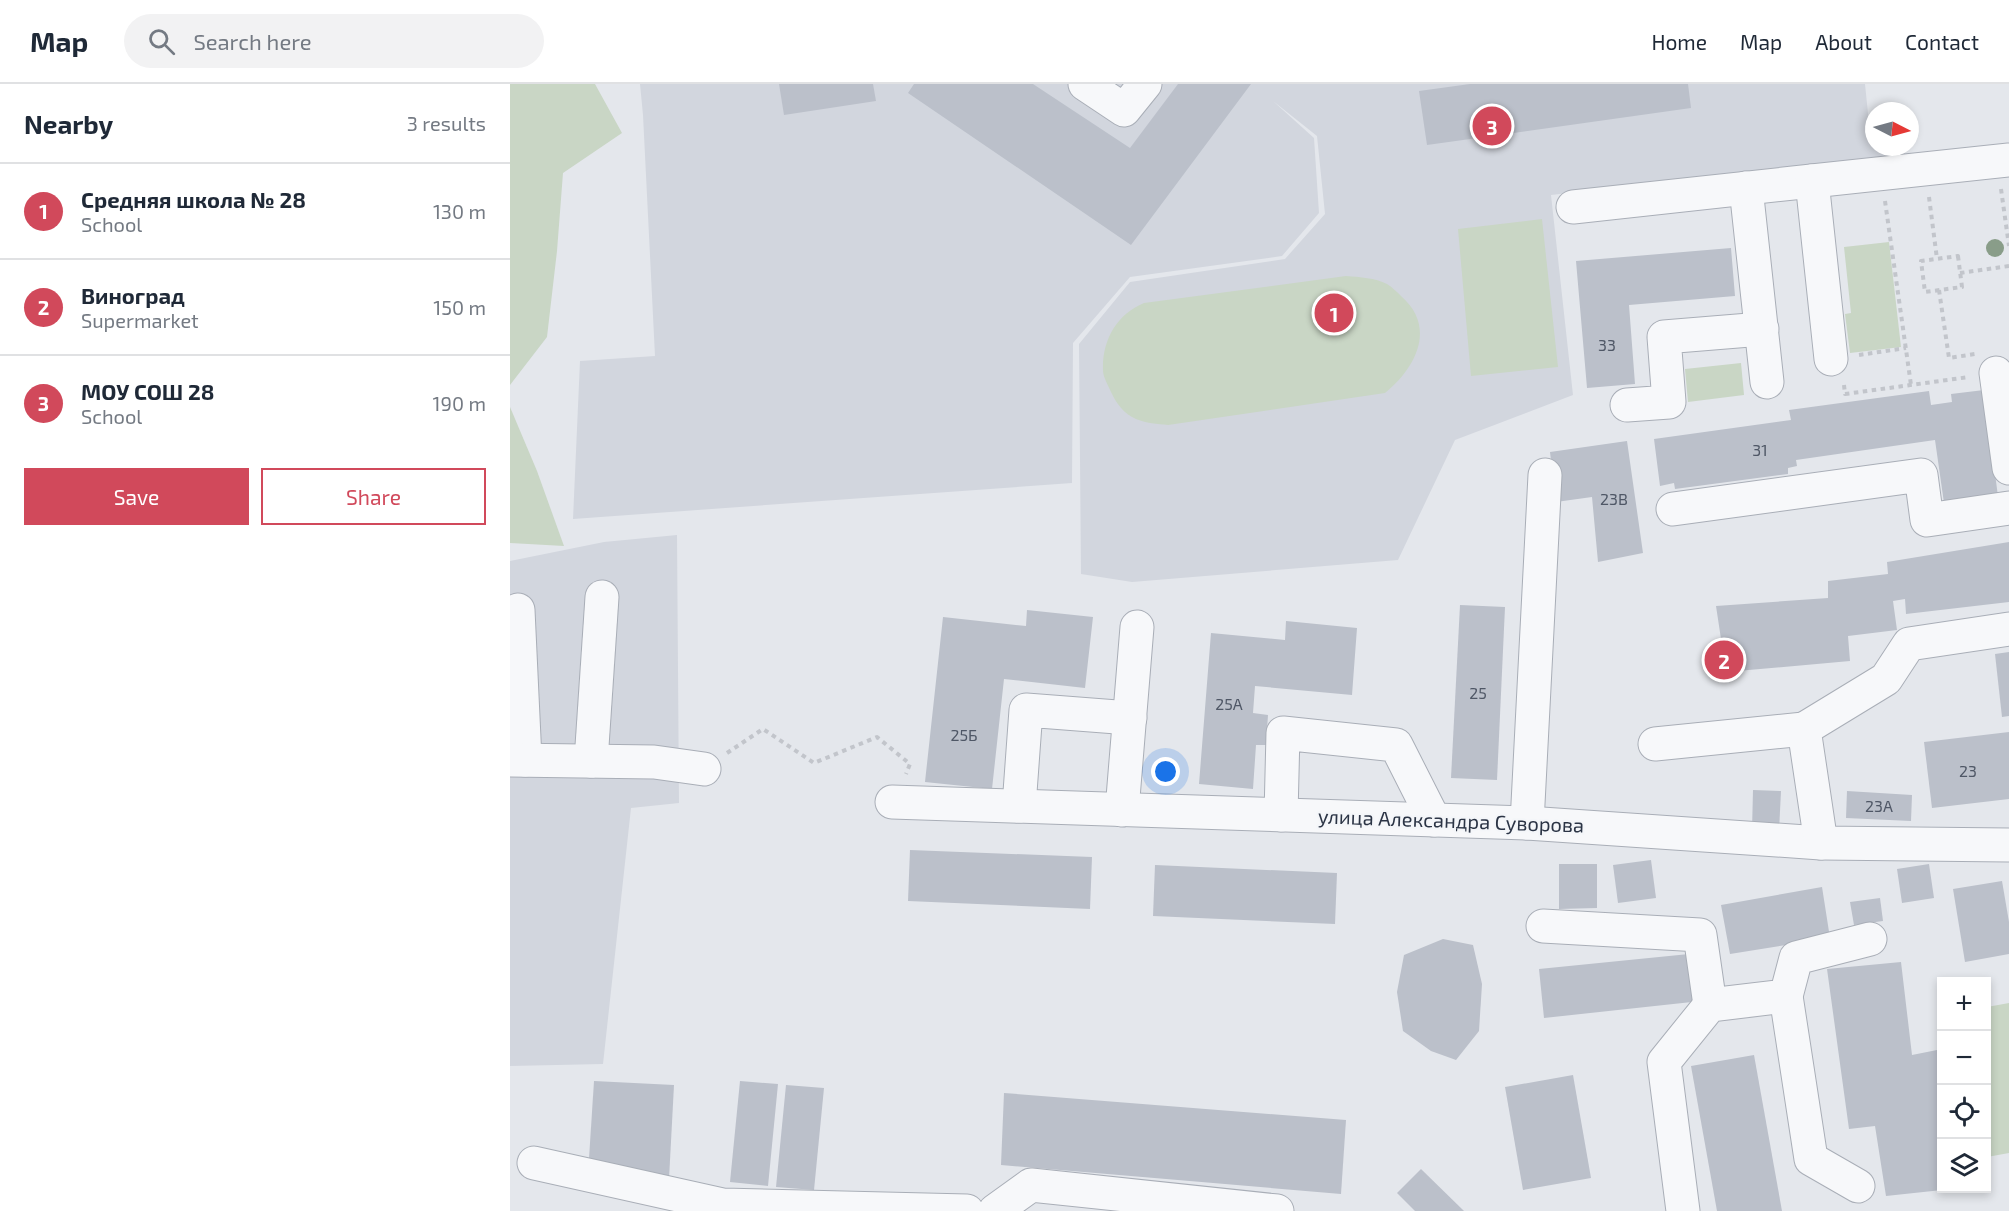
<!DOCTYPE html>
<html lang="en">
<head>
<meta charset="utf-8">
<style>
	:root { --surface:#fff; --page:#f2f2f3; --text:#1f2937; --muted:#747a83; --line:#e0e1e3; --accent:#d1495b }
	body { margin:0; font-family:"Exo 2",sans-serif; background:var(--page); color:var(--text) }
	.controls { position:absolute; right:18px; bottom:18px; display:grid; overflow:hidden; border-radius:0px; box-shadow:0 3px 9px #0003 }
	.controls button { width:54px; height:54px; display:grid; place-items:center; padding:0; border:0; border-bottom:2px solid var(--line); background:var(--surface); color:var(--text); font:30px sans-serif }
	.compass { position:absolute; left:1355px; top:18px; width:54px; height:54px; border-radius:50%; background:var(--surface); box-shadow:0 3px 9px #0003; rotate:96deg }
	.you { position:absolute; left:656px; top:688px; width:21px; height:21px; margin:-15px; border:4px solid #fff; border-radius:50%; background:#1a73e8; box-shadow:0 0 0 9px #1a73e833 }
	.badge { display:grid; place-items:center; width:39px; height:39px; border-radius:50%; background:var(--accent); color:#fff; font-size:20px; font-weight:700 }
	.pin { position:absolute; translate:-50% -50%; border:3px solid #fff; box-shadow:0 2px 6px #0006 }
	.list { margin:0; padding:0; list-style:none }
	h2 { display:flex; justify-content:space-between; align-items:center; height:78px; margin:0; padding:0 24px; font-size:26px }
	h2 small { font-size:20px; font-weight:400; color:var(--muted) }
	.list li { display:grid; grid-template-columns:39px 1fr auto; gap:18px; align-items:center; box-sizing:border-box; height:96px; padding:0 24px; border-top:2px solid var(--line) }
	.list b { display:block; font-size:22px; white-space:nowrap }
	.list p { margin:0; font-size:20px; white-space:nowrap; color:var(--muted) }
	.list em { font-size:20px; font-style:normal; color:var(--muted) }
	.actions { display:flex; gap:12px; padding:18px 24px }
	.actions a { flex:1; padding:14px 0; border:2px solid var(--accent); border-radius:0px; text-align:center; font-size:21px; color:var(--accent) }
	.actions .main { background:var(--accent); color:#fff }
	.icon { flex:none; width:33px; height:33px; fill:none; stroke:currentColor; stroke-width:2; stroke-linecap:round; stroke-linejoin:round }
	.map { position:relative; flex:none; width:1499px; height:1127px; overflow:hidden }
	header { display:flex; align-items:center; gap:36px; box-sizing:border-box; height:84px; padding:0 30px; background:var(--surface); border-bottom:2px solid var(--line) }
	header strong { font-size:28px }
	nav { display:flex; gap:33px; margin-inline-start:auto; font-size:21px }
	.search { width:420px; height:54px; background:var(--page); display:flex; align-items:center; gap:15px; box-sizing:border-box; padding:0 21px; border-radius:33px; color:var(--muted); font-size:22px }
	main { display:flex }
	aside { flex:1; background:var(--surface) }
	.map>svg:first-child { display:block }
</style>
</head>
<body>
<header>
<strong>Map</strong>
<div class="search"><svg class="icon" aria-label="search" viewBox="0 0 24 24"><circle cx="10" cy="10" r="6"/><path d="M15 15l6 6"/></svg>Search here</div>
<nav><a>Home</a><a>Map</a><a>About</a><a>Contact</a></nav>
</header>
<main>
<aside>
<h2>Nearby<small>3 results</small></h2>
<ul class="list">
<li><span class="badge">1</span><div><b>Средняя школа № 28</b><p>School</p></div><em>130 m</em></li>
<li><span class="badge">2</span><div><b>Виноград</b><p>Supermarket</p></div><em>150 m</em></li>
<li><span class="badge">3</span><div><b>МОУ СОШ 28</b><p>School</p></div><em>190 m</em></li>
</ul>
<div class="actions"><a class="main">Save</a><a>Share</a></div>
</aside>
<div class="map">
<svg width="1499" height="1127" viewBox="0 0 1499 1127">
	<rect width="100%" height="100%" fill="#e4e7ec"/>
	<g fill="#d2d6de">
		<polygon points="130,0 1355,0 1361,59 1364,59 1364,63 1395,63 1395,70 1041,111 1063,311 945,356 888,476 622,498 571,490 569,260 620,198 775,175 815,130 807,52 763,17 804,54 809,129 772,172 620,193 563,259 562,399 63,435 70,277 145,272 133,31"/>
		<polygon points="167,451 169,719 121,724 93,980 0,982 0,477 94,458"/>
	</g>
	<g fill="#c9d6c5">
		<polygon points="0,0 85,0 112,49 53,89 47,167 37,253 0,301"/>
		<polygon points="1032,135 1048,283 961,292 948,145"/>
		<polygon points="1379,158 1391,263 1340,269 1335,230 1341,229 1334,163"/>
		<path d="M836,192c14,1 29,2 41,8 5,3 10,8 14,12 36,31 15,72 -16,97l-217,32c-10,-1 -23,-2 -32,-6 -12,-5 -20,-16 -25,-27 -3,-7 -8,-15 -8,-22 -1,-30 14,-56 41,-67z"/>
		<polygon points="1231,279 1234,311 1178,318 1175,285"/>
		<polygon points="0,323 27,387 54,462 0,459"/>
		<polygon points="1499,919 1499,1069 1477,1073 1477,923"/>
	</g>
	<g fill="#bbc0ca">
		<polygon points="269,0 363,0 366,17 274,31"/>
		<polygon points="404,0 523,0 620,64 668,0 741,0 621,161 398,9"/>
		<polygon points="960,0 1178,0 1181,24 917,61 909,7"/>
		<polygon points="1221,164 1225,212 1119,221 1125,300 1077,304 1066,177"/>
		<polygon points="1474,306 1489,420 1434,419 1425,356 1286,376 1287,382 1278,384 1278,390 1165,405 1164,399 1150,402 1144,355 1281,336 1279,326 1419,307 1421,321 1442,318 1441,310"/>
		<polygon points="1117,357 1133,469 1088,478 1082,413 1046,418 1040,368"/>
		<polygon points="1499,458 1499,518 1396,530 1395,515 1383,517 1387,546 1338,552 1340,577 1216,588 1206,522 1318,514 1318,497 1378,490 1377,478"/>
		<polygon points="950,521 995,523 987,696 941,694"/>
		<polygon points="517,526 583,533 575,604 494,595 482,705 415,698 433,533 516,542"/>
		<polygon points="776,537 847,544 842,611 745,602 743,629 758,631 756,661 746,661 743,705 689,700 701,549 775,556"/>
		<polygon points="1499,568 1499,632 1492,633 1485,570"/>
		<polygon points="1499,648 1499,715 1422,724 1414,658"/>
		<polygon points="1243,706 1271,707 1269,747 1242,747"/>
		<polygon points="1337,707 1402,711 1401,737 1336,734"/>
		<polygon points="400,766 582,773 580,825 398,817"/>
		<polygon points="1141,776 1146,814 1108,819 1103,781"/>
		<polygon points="1049,780 1087,780 1087,824 1049,825"/>
		<polygon points="1419,780 1424,814 1392,819 1387,785"/>
		<polygon points="645,781 827,789 825,840 643,832"/>
		<polygon points="1492,797 1499,838 1499,870 1455,878 1443,805"/>
		<polygon points="1312,803 1320,854 1220,870 1211,821"/>
		<polygon points="1370,814 1373,837 1344,841 1340,818"/>
		<polygon points="933,855 963,861 972,900 969,947 946,976 921,967 893,947 887,908 894,871"/>
		<polygon points="1189,869 1191,917 1034,934 1029,885"/>
		<polygon points="1391,878 1402,971 1432,965 1432,1106 1376,1112 1365,1042 1339,1045 1317,885"/>
		<polygon points="1244,971 1272,1127 1207,1127 1181,982"/>
		<polygon points="1063,991 1081,1094 1013,1106 995,1003"/>
		<polygon points="84,997 164,1001 159,1095 78,1090"/>
		<polygon points="230,997 268,1000 258,1102 220,1098"/>
		<polygon points="276,1001 314,1004 304,1106 266,1103"/>
		<polygon points="494,1009 836,1036 831,1110 491,1081"/>
		<polygon points="911,1085 954,1127 905,1127 887,1109"/>
	</g>
	<g fill="none" stroke-linecap="round" stroke-linejoin="round">
		<defs>
			<g id="minor">
				<polyline points="575,0 614,26 635,0"/>
				<polyline points="1236,104 1257,298"/>
				<polyline points="1063,123 1302,97"/>
				<polyline points="1321,275 1302,97 1499,76"/>
				<polyline points="1486,289 1499,384"/>
				<polyline points="1117,321 1159,318 1154,253 1252,245"/>
				<polyline points="1163,425 1411,391 1417,436 1499,424"/>
				<polyline points="8,526 15,676"/>
				<polyline points="1145,660 1294,645"/>
				<polyline points="0,676 144,678 194,685"/>
				<polyline points="81,677 92,513"/>
				<polyline points="382,718 1017,739 1311,759 1499,761"/>
				<polyline points="509,722 516,626 620,634"/>
				<polyline points="612,726 627,543"/>
				<polyline points="771,731 773,649 886,661 924,736"/>
				<polyline points="1017,739 1035,391"/>
				<polyline points="1311,759 1294,645 1376,595 1399,560 1499,545"/>
				<polyline points="1033,842 1190,851 1200,921"/>
				<polyline points="1276,912 1301,1075 1348,1102"/>
				<polyline points="24,1079 213,1121 457,1127"/>
				<polyline points="485,1127 521,1101 767,1127"/>
				<polyline points="1173,1127 1154,978 1200,921 1276,912 1286,874 1360,855"/>
			</g>
		</defs>
		<use href="#minor" stroke="#a9aeb7" stroke-width="35"/>
		<g stroke="#c2c5cb" stroke-width="4" stroke-dasharray="4.5 4.5" stroke-linecap="butt">
			<polyline points="1491,105 1499,162"/>
			<polyline points="1419,113 1427,175"/>
			<polyline points="1375,117 1401,301"/>
			<polygon points="1448,172 1452,203 1415,208 1411,177"/>
			<polyline points="1450,189 1499,182"/>
			<polyline points="1429,206 1439,274 1465,270"/>
			<polyline points="1349,271 1396,264"/>
			<polyline points="1334,301 1335,310 1459,293"/>
			<polyline points="217,669 253,645 304,679 367,653 400,680 396,690"/>
		</g>
		<use href="#minor" stroke="#f7f8fa" stroke-width="33"/>
	</g>
	<circle fill="#899d89" cx="1485" cy="164" r="9"/>
	<g text-anchor="middle" stroke-width="4.5" stroke-linejoin="round" paint-order="stroke">
		<g font-size="16" fill="#4f5766">
			<text x="1097" y="267">33</text>
			<text x="1250" y="372">31</text>
			<text x="1104" y="421">23В</text>
			<text x="968" y="615">25</text>
			<text x="719" y="626">25А</text>
			<text x="454" y="657">25Б</text>
			<text x="1458" y="693">23</text>
			<text x="1369" y="728">23А</text>
		</g>
		<g font-size="20" fill="#2b3445" stroke="#f4f6f9">
			<text transform="translate(941 737) rotate(2)" y="7">улица Александра Суворова</text>
		</g>
	</g>
</svg>
<div class="controls">
<button>+</button>
<button>−</button>
<button><svg class="icon" aria-label="locate" viewBox="0 0 24 24"><circle cx="12" cy="12" r="6"/><path d="M12 2v4M12 18v4M2 12h4M18 12h4"/></svg></button>
<button><svg class="icon" aria-label="layers" viewBox="0 0 24 24"><path d="M12 4l9 5-9 5-9-5zM3 14l9 5 9-5"/></svg></button>
</div>
<svg class="compass" viewBox="-18 -18 36 36"><path d="M0-13l5 13h-10z" fill="#e53935"/><path d="M0 13l5-13h-10z" fill="#747a83"/></svg>
<div class="you"></div>
<div class="pin badge" style="left:824px;top:229px">1</div>
<div class="pin badge" style="left:1214px;top:576px">2</div>
<div class="pin badge" style="left:982px;top:42px">3</div>
</div>
</main>
</body>
</html>
